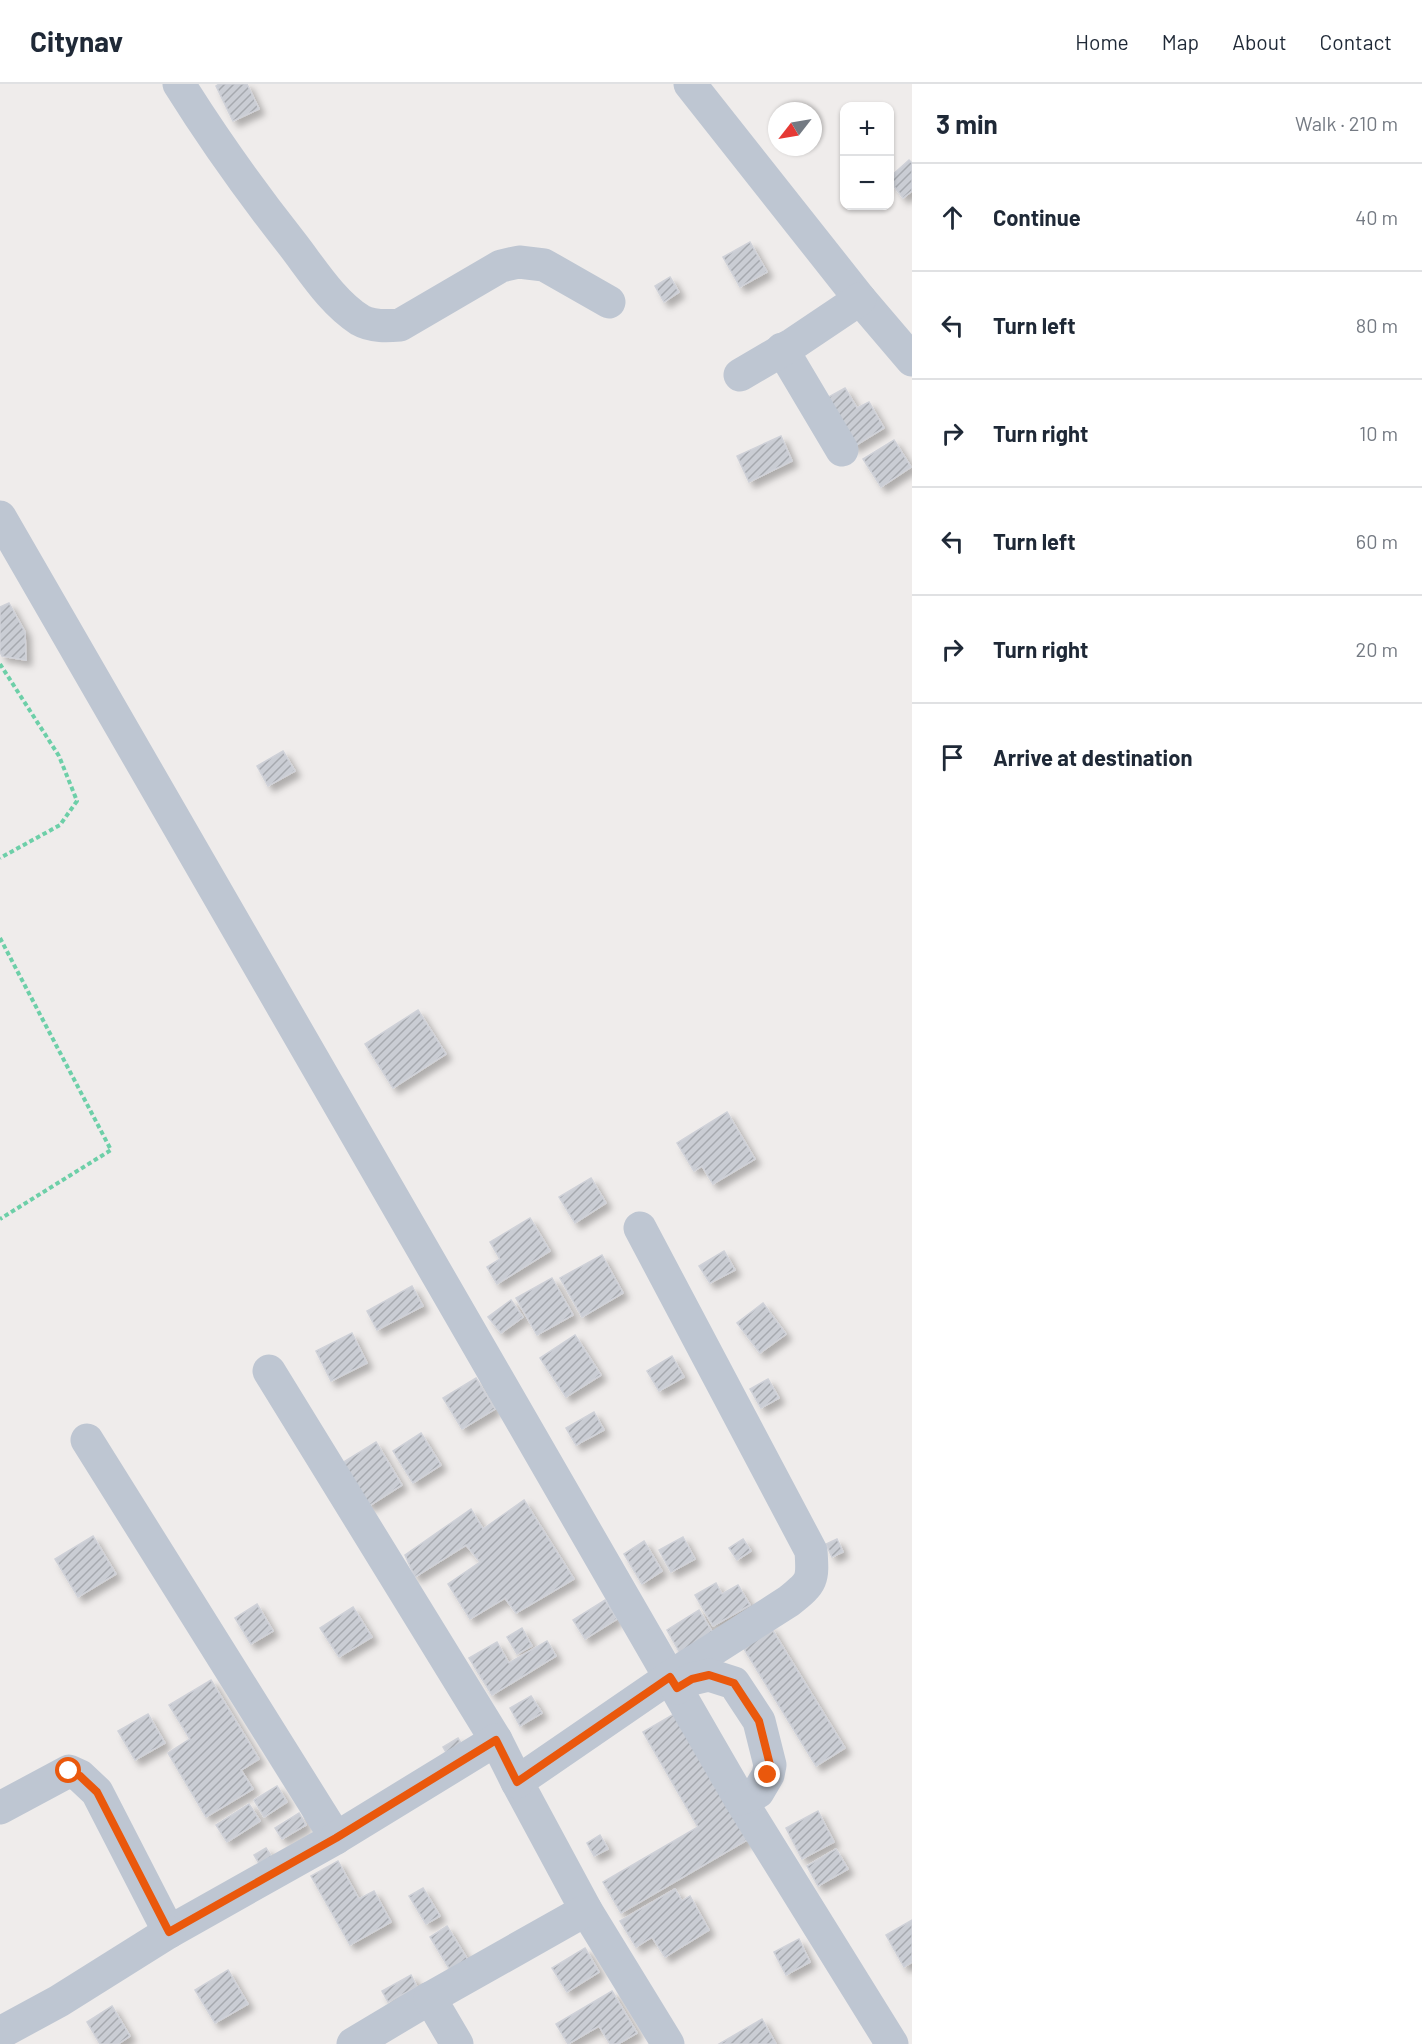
<!DOCTYPE html>
<html lang="en">
<head>
<meta charset="utf-8">
<style>
	:root { --surface:#fff; --page:#f2f2f3; --text:#1f2937; --muted:#747a83; --line:#e0e1e3 }
	body { margin:0; font-family:Barlow,sans-serif; background:var(--page); color:var(--text) }
	.controls { position:absolute; right:18px; top:18px; display:grid; overflow:hidden; border-radius:12px; box-shadow:0 2px 4px #0004 }
	.controls button { width:54px; height:54px; display:grid; place-items:center; padding:0; border:0; border-bottom:2px solid var(--line); background:var(--surface); color:var(--text); font:30px sans-serif }
	.compass { position:absolute; left:768px; top:18px; width:54px; height:54px; border-radius:50%; background:var(--surface); box-shadow:0 2px 4px #0004; rotate:239deg }
	.stop { position:absolute; width:18px; height:18px; margin:-14px; border:4px solid #ea580c; border-radius:50%; background:#fff }
	.stop.end { background:#ea580c; border-color:#fff; box-shadow:0 2px 6px #0008 }
	.list { margin:0; padding:0; list-style:none }
	h2 { display:flex; justify-content:space-between; align-items:center; height:78px; margin:0; padding:0 24px; font-size:26px }
	h2 small { font-size:20px; font-weight:400; color:var(--muted) }
	.list li { display:grid; grid-template-columns:39px 1fr auto; gap:18px; align-items:center; box-sizing:border-box; height:108px; padding:0 24px; border-top:2px solid var(--line) }
	.list b { display:block; font-size:22px; white-space:nowrap }
	.list em { font-size:20px; font-style:normal; color:var(--muted) }
	.icon { flex:none; width:33px; height:33px; fill:none; stroke:currentColor; stroke-width:2; stroke-linecap:round; stroke-linejoin:round }
	.map { position:relative; flex:none; width:912px; height:1960px; overflow:hidden }
	header { display:flex; align-items:center; gap:36px; box-sizing:border-box; height:84px; padding:0 30px; background:var(--surface); border-bottom:2px solid var(--line) }
	header strong { font-size:28px }
	nav { display:flex; gap:33px; margin-inline-start:auto; font-size:21px }
	main { display:flex }
	aside { flex:1; background:var(--surface) }
	.map>svg:first-child { display:block }
</style>
</head>
<body>
<header>
<strong>Citynav</strong>
<nav><a>Home</a><a>Map</a><a>About</a><a>Contact</a></nav>
</header>
<main>
<div class="map">
<svg width="912" height="1960" viewBox="0 0 912 1960">
	<defs>
		<pattern id="building-hatch" width="6" height="6" patternUnits="userSpaceOnUse" patternTransform="scale(1.5)"><rect width="6" height="6" fill="#cacdd4"/><path d="M-1 1l2-2M0 6l6-6M5 7l2-2" fill="none" stroke="#a6a9af"/></pattern>
		<filter id="shadow"><feDropShadow dx="5.5" dy="5.5" stdDeviation="3" flood-color="#0004"/></filter>
	</defs>
	<rect width="100%" height="100%" fill="#efeceb"/>
	<g fill="url(#building-hatch)" stroke="#cfd1d8" stroke-width="1.5" filter="url(#shadow)">
		<polygon points="219,0 247,0 259,25 233,37 216,2"/>
		<polygon points="909,76 912,79 912,107 903,114 890,97 890,93"/>
		<polygon points="750,158 767,188 740,203 723,173"/>
		<polygon points="670,193 679,208 664,218 655,202"/>
		<polygon points="845,304 857,324 869,318 884,344 853,363 825,315"/>
		<polygon points="781,352 792,377 749,398 737,372"/>
		<polygon points="894,356 911,383 881,403 863,375"/>
		<polygon points="9,519 25,548 26,576 2,572 0,568 0,523"/>
		<polygon points="283,667 295,687 268,702 257,682"/>
		<polygon points="418,926 446,970 393,1004 365,960"/>
		<polygon points="727,1028 755,1075 713,1100 702,1082 694,1087 677,1059"/>
		<polygon points="591,1094 606,1119 575,1139 559,1113"/>
		<polygon points="530,1134 550,1167 497,1200 487,1183 500,1175 490,1158"/>
		<polygon points="724,1167 735,1186 710,1199 699,1182"/>
		<polygon points="602,1171 623,1209 582,1233 560,1194"/>
		<polygon points="552,1194 573,1231 537,1251 516,1214"/>
		<polygon points="412,1202 423,1222 377,1246 367,1227"/>
		<polygon points="511,1216 523,1233 501,1249 488,1233"/>
		<polygon points="763,1219 786,1250 760,1269 737,1239"/>
		<polygon points="352,1249 367,1279 331,1297 316,1267"/>
		<polygon points="575,1251 601,1291 566,1313 540,1274"/>
		<polygon points="672,1272 684,1293 659,1307 647,1287"/>
		<polygon points="476,1294 495,1325 462,1345 443,1314"/>
		<polygon points="768,1295 779,1314 761,1324 750,1305"/>
		<polygon points="594,1328 604,1346 576,1361 566,1344"/>
		<polygon points="421,1349 441,1381 413,1399 393,1367"/>
		<polygon points="376,1358 402,1401 369,1422 342,1379"/>
		<polygon points="524,1416 574,1495 516,1529 505,1514 470,1535 448,1500 480,1478 466,1461 415,1493 405,1471 471,1425 483,1445"/>
		<polygon points="93,1452 116,1490 78,1513 55,1475"/>
		<polygon points="683,1453 695,1475 671,1488 659,1466"/>
		<polygon points="743,1455 751,1467 737,1476 729,1464"/>
		<polygon points="837,1455 843,1468 832,1473 826,1460"/>
		<polygon points="644,1457 662,1487 642,1500 624,1470"/>
		<polygon points="716,1499 722,1510 738,1501 750,1521 713,1542 695,1511"/>
		<polygon points="605,1516 617,1535 585,1555 573,1536"/>
		<polygon points="257,1520 273,1547 251,1560 235,1534"/>
		<polygon points="353,1523 372,1553 339,1573 320,1544"/>
		<polygon points="699,1526 713,1549 680,1569 667,1546"/>
		<polygon points="770,1542 845,1664 816,1682 741,1560"/>
		<polygon points="522,1544 532,1562 517,1570 507,1553"/>
		<polygon points="547,1557 556,1572 492,1611 469,1574 497,1558 509,1579"/>
		<polygon points="211,1596 259,1675 241,1686 253,1705 206,1733 168,1669 190,1655 169,1621"/>
		<polygon points="531,1612 542,1629 520,1642 510,1624"/>
		<polygon points="148,1630 165,1659 135,1676 118,1647"/>
		<polygon points="674,1630 747,1756 621,1829 603,1798 698,1743 643,1648"/>
		<polygon points="458,1654 465,1666 450,1675 443,1663"/>
		<polygon points="277,1702 287,1718 264,1733 254,1716"/>
		<polygon points="249,1720 260,1737 227,1758 216,1741"/>
		<polygon points="818,1727 834,1758 802,1775 786,1744"/>
		<polygon points="299,1729 306,1741 282,1755 275,1744"/>
		<polygon points="600,1751 608,1765 594,1772 587,1759"/>
		<polygon points="266,1764 277,1781 264,1788 254,1771"/>
		<polygon points="836,1765 848,1785 818,1802 807,1782"/>
		<polygon points="338,1777 359,1815 374,1807 391,1838 350,1861 311,1792"/>
		<polygon points="423,1804 440,1832 426,1840 409,1812"/>
		<polygon points="675,1805 682,1817 690,1812 709,1846 665,1873 652,1853 636,1863 620,1837"/>
		<polygon points="912,1836 912,1878 904,1883 886,1851"/>
		<polygon points="447,1842 468,1876 450,1886 430,1853"/>
		<polygon points="799,1855 810,1878 786,1891 774,1868"/>
		<polygon points="585,1864 599,1888 567,1908 552,1884"/>
		<polygon points="228,1886 248,1920 215,1939 195,1906"/>
		<polygon points="411,1891 417,1903 388,1918 382,1907"/>
		<polygon points="612,1907 637,1949 618,1960 610,1960 599,1942 568,1960 556,1940"/>
		<polygon points="112,1922 130,1952 118,1960 100,1960 87,1938"/>
		<polygon points="762,1935 776,1960 719,1960"/>
	</g>
	<g fill="none" stroke-linecap="round" stroke-linejoin="round">
		<g stroke="#6dcfa8" stroke-width="4" stroke-dasharray="4.5 3" stroke-linecap="butt">
			<polyline points="0,580 59,672 77,717 60,741 0,774"/>
			<polyline points="0,854 111,1066 0,1135"/>
		</g>
		<g stroke="#bec6d2" stroke-width="33">
			<path d="M179,0c35,56 73,109 114,161 20,26 39,57 67,75 12,7 28,6 40,5l101,-59 18,-4 25,3 65,37"/>
			<polyline points="690,0 860,215 912,276"/>
			<polyline points="782,265 842,366"/>
			<polyline points="740,291 793,260 860,215"/>
			<polyline points="0,433 740,1715 892,1960"/>
			<path d="M640,1144l171,323c2,29 2,31 -22,50l-119,76 -153,105 69,128 82,134"/>
			<polyline points="269,1287 496,1656 517,1698"/>
			<polyline points="677,1604 692,1595 709,1591 734,1599 759,1637 770,1681 768,1691 758,1708 740,1715"/>
			<polyline points="0,1724 69,1687 80,1692 97,1708 169,1848 336,1754 87,1356"/>
			<polyline points="336,1754 496,1656"/>
			<polyline points="0,1949 59,1917 169,1848"/>
			<polyline points="353,1960 430,1914"/>
			<polyline points="457,1960 430,1914 586,1826"/>
		</g>
	</g>
	<g fill="none" stroke-linecap="round" stroke-linejoin="round">
		<polyline stroke="#ea580c" stroke-width="8" points="69,1687 80,1692 97,1708 169,1848 336,1754 496,1656 517,1698 670,1593 677,1604 692,1595 709,1591 734,1599 759,1637 770,1681 768,1691"/>
	</g>
</svg>
<div class="controls">
<button>+</button>
<button>−</button>
</div>
<svg class="compass" viewBox="-18 -18 36 36"><path d="M0-13l5 13h-10z" fill="#e53935"/><path d="M0 13l5-13h-10z" fill="#747a83"/></svg>
<div class="stop" style="left:69px;top:1687px"></div>
<div class="stop end" style="left:768px;top:1691px"></div>
</div>
<aside>
<h2>3 min<small>Walk · 210 m</small></h2>
<ul class="list">
<li><svg class="icon" aria-label="ahead" viewBox="0 0 24 24"><path d="M12 20V5M6 11l6-6 6 6"/></svg><div><b>Continue</b></div><em>40 m</em></li>
<li><svg class="icon" aria-label="left" viewBox="0 0 24 24"><path d="M17 20v-9H6M10 6l-5 5 5 5"/></svg><div><b>Turn left</b></div><em>80 m</em></li>
<li><svg class="icon" aria-label="right" viewBox="0 0 24 24"><path d="M7 20v-9h11M14 6l5 5-5 5"/></svg><div><b>Turn right</b></div><em>10 m</em></li>
<li><svg class="icon" aria-label="left" viewBox="0 0 24 24"><path d="M17 20v-9H6M10 6l-5 5 5 5"/></svg><div><b>Turn left</b></div><em>60 m</em></li>
<li><svg class="icon" aria-label="right" viewBox="0 0 24 24"><path d="M7 20v-9h11M14 6l5 5-5 5"/></svg><div><b>Turn right</b></div><em>20 m</em></li>
<li><svg class="icon" aria-label="arrive" viewBox="0 0 24 24"><path d="M6 21V4h12l-3 4 3 4H6"/></svg><div><b>Arrive at destination</b></div></li>
</ul>
</aside>
</main>
</body>
</html>
